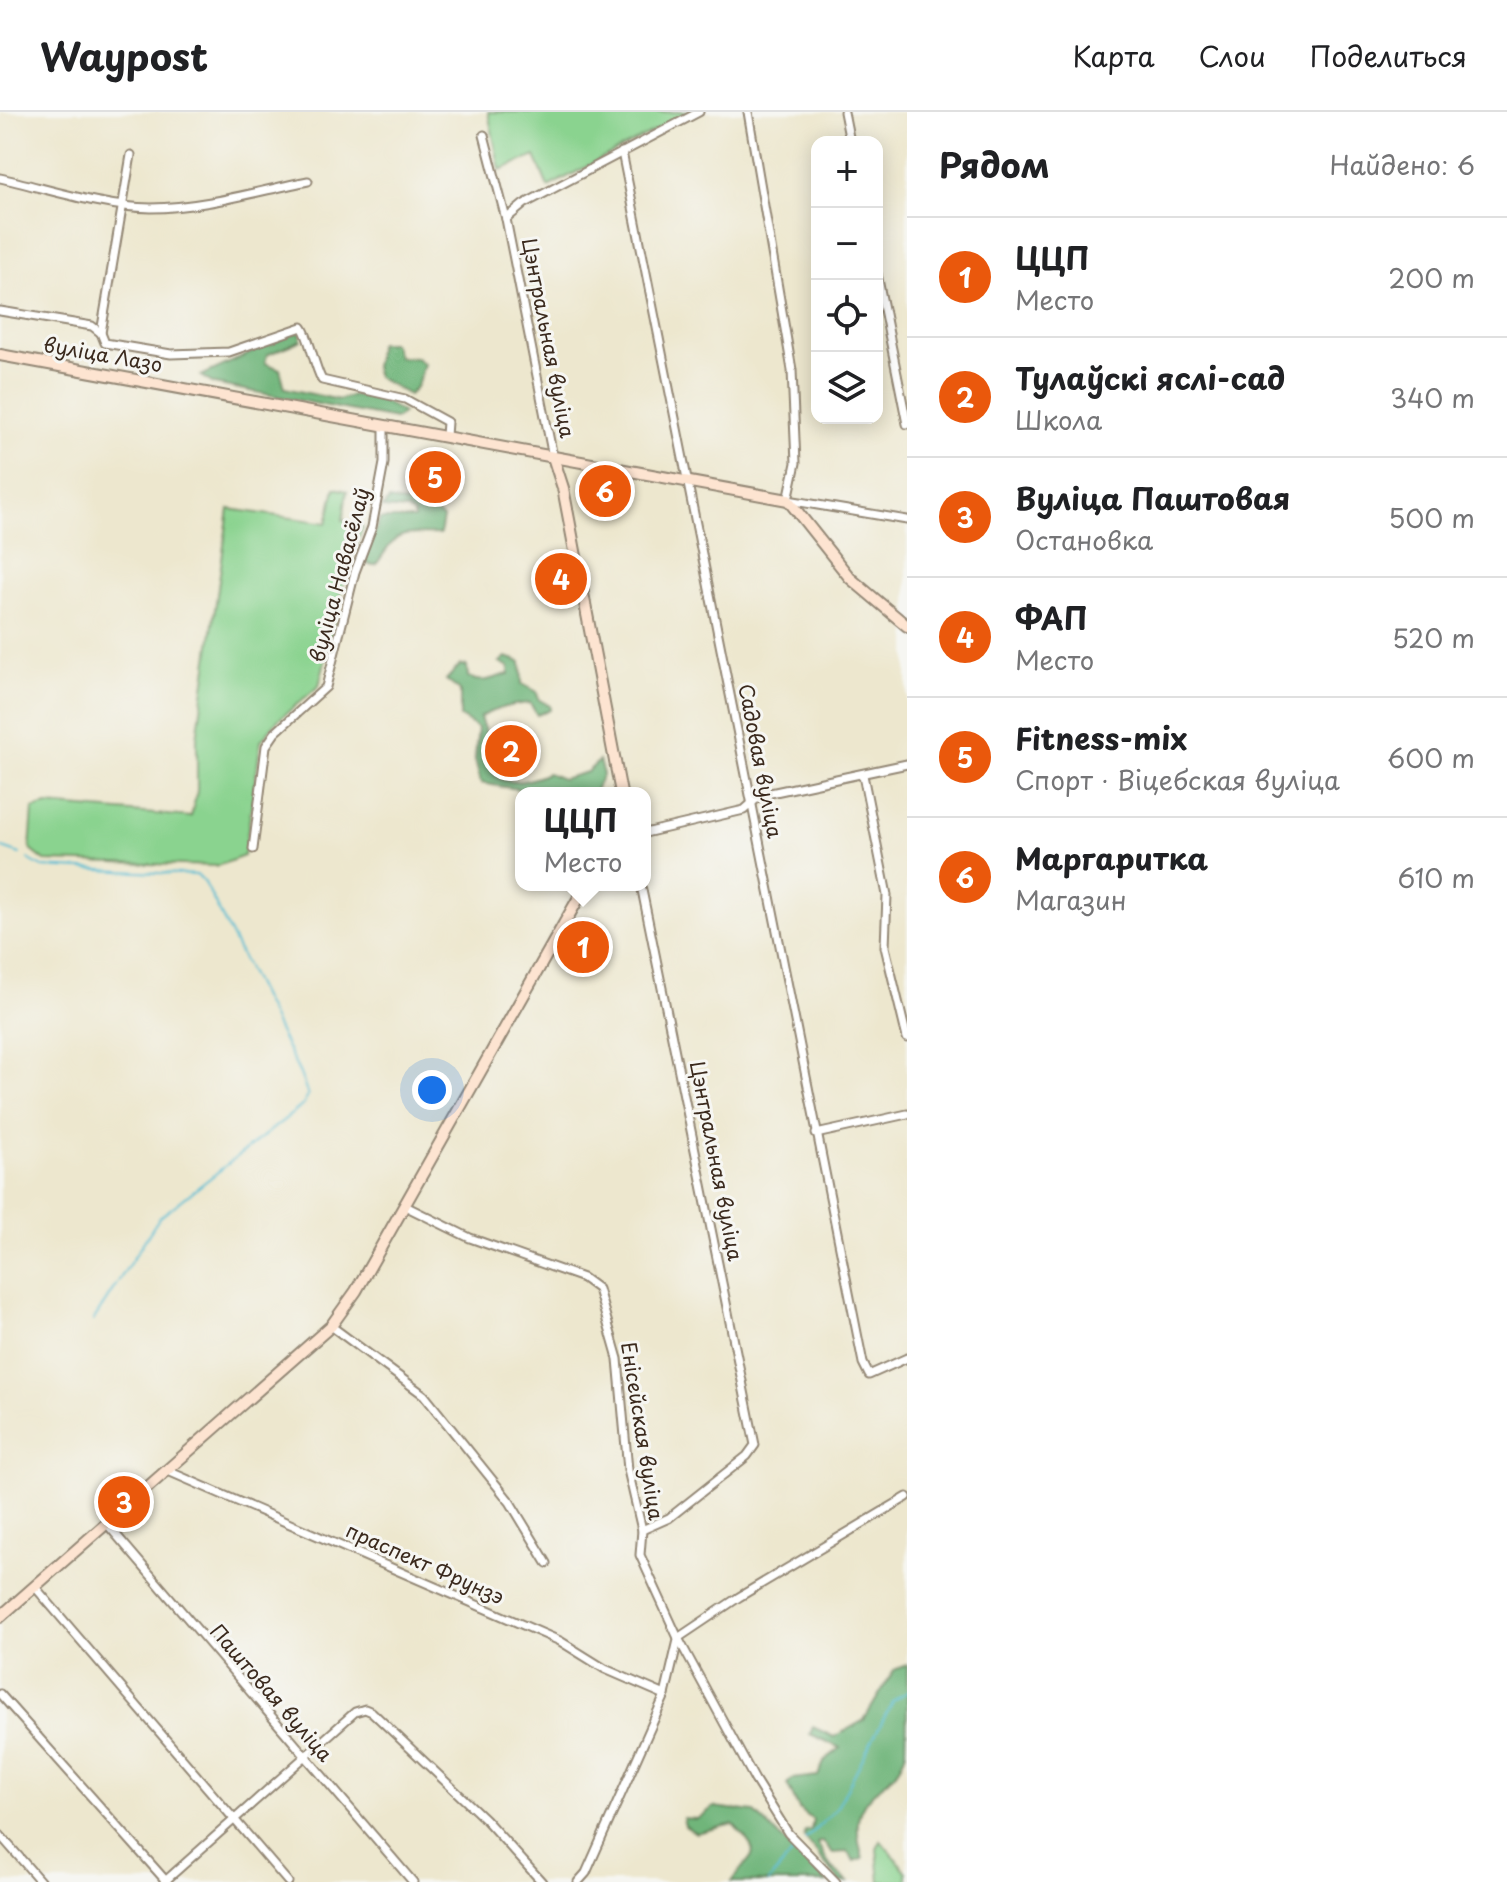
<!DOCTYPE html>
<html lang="ru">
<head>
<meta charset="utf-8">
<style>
	:root { --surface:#fff; --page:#f6f6f6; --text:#202124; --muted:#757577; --line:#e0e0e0; --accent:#ea580c }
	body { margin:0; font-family:"Playpen Sans",sans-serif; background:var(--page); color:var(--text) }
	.controls { position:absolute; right:24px; top:24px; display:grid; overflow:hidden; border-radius:16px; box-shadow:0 4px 20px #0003 }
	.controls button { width:72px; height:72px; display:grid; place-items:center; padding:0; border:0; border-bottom:2px solid var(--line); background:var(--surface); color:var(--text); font:40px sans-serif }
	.you { position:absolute; left:432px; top:978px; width:28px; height:28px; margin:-20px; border:6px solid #fff; border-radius:50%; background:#1a73e8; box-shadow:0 0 0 12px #1a73e833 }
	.badge { display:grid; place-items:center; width:52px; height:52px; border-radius:50%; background:var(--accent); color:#fff; font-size:26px; font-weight:700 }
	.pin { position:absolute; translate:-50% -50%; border:4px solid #fff; box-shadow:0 2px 8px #0006 }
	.popup { position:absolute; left:515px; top:675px; width:136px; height:104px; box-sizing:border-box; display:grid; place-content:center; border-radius:16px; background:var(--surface); filter:drop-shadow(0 2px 6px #0005); font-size:26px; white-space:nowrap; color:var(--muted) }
	.popup b { font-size:30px; color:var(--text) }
	.popup::after { content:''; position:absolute; left:50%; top:100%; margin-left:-16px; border:16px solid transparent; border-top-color:var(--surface) }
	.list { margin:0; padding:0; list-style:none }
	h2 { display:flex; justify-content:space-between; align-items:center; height:104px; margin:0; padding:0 32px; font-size:34px }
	h2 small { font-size:26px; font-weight:400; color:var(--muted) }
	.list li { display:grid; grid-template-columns:52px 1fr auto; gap:24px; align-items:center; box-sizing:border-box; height:120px; padding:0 32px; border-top:2px solid var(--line) }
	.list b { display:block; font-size:30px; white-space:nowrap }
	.list p { margin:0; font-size:26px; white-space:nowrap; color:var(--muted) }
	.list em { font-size:26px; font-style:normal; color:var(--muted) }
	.icon { flex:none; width:44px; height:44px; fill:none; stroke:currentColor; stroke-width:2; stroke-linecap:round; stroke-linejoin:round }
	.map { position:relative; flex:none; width:907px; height:1770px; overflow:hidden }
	header { display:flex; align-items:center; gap:48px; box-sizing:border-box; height:112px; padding:0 40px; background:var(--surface); border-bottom:2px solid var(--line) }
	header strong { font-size:38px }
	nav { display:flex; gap:44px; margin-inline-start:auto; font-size:28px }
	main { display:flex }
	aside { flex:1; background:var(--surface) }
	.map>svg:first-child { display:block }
</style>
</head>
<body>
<header>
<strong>Waypost</strong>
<nav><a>Карта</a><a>Слои</a><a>Поделиться</a></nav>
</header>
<main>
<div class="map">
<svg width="907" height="1770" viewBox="0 0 907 1770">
	<rect width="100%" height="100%" fill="#f6f6f2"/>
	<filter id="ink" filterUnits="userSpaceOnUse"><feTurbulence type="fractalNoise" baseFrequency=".0125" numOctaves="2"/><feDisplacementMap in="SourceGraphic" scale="16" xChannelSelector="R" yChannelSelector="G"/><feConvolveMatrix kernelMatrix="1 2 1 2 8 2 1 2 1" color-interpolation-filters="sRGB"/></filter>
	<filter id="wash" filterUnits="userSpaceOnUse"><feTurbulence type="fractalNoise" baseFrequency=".006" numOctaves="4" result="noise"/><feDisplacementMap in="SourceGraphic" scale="32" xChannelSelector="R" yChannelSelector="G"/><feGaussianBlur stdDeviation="1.8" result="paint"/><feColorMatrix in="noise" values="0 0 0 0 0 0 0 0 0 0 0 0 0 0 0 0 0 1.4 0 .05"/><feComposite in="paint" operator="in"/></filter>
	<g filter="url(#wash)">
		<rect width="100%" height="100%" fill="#ede7ce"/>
		<g fill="#8ad38f" stroke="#627e56" stroke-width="2">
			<polygon points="488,0 691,0 548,75 535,44 500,58"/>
			<polygon points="335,376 347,379 343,408 363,415 343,473 319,574 277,609 261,629 244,744 217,754 45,749 30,737 33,697 47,693 191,705 197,679 197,626 229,397 327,411"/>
			<polygon points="881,1729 907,1760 907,1770 880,1770 877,1737"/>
		</g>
		<g fill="#6fb57a" stroke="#55704c" stroke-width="2">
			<polygon points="296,220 301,221 301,228 267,243 265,251 280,257 285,276 339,288 353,283 379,287 403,301 395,307 214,272 201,264"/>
			<polygon points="379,231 393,231 398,245 417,246 424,252 417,274 409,283 377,265 374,255"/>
			<path d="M389,388l38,7 16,11 -3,16c-43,2 -39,-7 -64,31h-7l-5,-6 16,-40h34v-5l-7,-4 -25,-2z"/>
			<path d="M506,545l15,5 1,22 15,8 1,7 12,7v4l-13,5 -7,-12c-18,1 -34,5 -50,14 1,7 5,12 6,18 2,9 0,18 2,27 7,29 40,20 60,11l14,6 25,-7 12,-11 4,13 -9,18 -52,1 -61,-10 -6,-23 3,-32 -18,-11v-26l-14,-11 14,-15 7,1 1,11c16,8 25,0 41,-3v-7l-9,-5z"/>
			<path d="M907,1553c0,26 0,62 -1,87 -13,45 -65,34 -43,106l-8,3 -8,-9 -14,1 -11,-12 -5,2 14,24 17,15h-8l-36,-45 1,-6 6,-1 2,-10 -14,-11 -12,-25 5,-5 26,-3 7,-16 16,-12 -31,-14 3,-7 21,10 30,-17 30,-50z"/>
			<path d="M714,1695l40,5 73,70h-96c21,-31 35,-23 2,-58l-37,9 -11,-7 -2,-8 14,1z"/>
		</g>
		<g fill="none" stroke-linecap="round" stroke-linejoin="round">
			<g stroke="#55bcd3" stroke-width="2">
				<polyline points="0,735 20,742"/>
				<polyline points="28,747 42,755 197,763 204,769 300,962 308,984 303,993 159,1106 93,1209"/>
				<polyline points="805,1728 836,1697 893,1589 907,1580"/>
				<polyline points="768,1770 793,1741"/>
			</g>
		</g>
	</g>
	<g filter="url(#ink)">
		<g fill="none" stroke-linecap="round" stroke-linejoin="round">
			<defs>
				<g id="street">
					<polyline points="748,0 792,258 796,351 788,388 907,408"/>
					<polyline points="844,0 850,30"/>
					<polyline points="484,23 506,107 553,345"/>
					<polyline points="622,40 863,1251 869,1263 907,1246"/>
					<path d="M0,66c49,11 101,29 151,30 52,0 107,-17 157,-27"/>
					<polyline points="506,107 524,92 699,0"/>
					<polyline points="877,162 907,312"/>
					<path d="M0,199l92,15 9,7 4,10 66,11 58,-2 73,-25c7,8 12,39 20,53l83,19 42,23 -1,14"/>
					<polyline points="101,221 131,43"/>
					<polyline points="863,663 887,783 885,835 907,926"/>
					<polyline points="645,721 744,698 761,683 907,652"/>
					<polyline points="253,737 266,634 275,621 326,575 355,460 372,415 384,351 384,313"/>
					<polyline points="641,773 755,1333 747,1344 669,1406 642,1418"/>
					<polyline points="816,1022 907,1002"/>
					<polyline points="405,1094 470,1126 583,1166 598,1177 618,1247 628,1358 642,1418 640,1443 678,1526 755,1668 788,1721 836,1770"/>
					<polyline points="331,1214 424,1283 510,1390 547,1451"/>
					<polyline points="168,1359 560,1529 605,1557 665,1583"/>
					<polyline points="107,1412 413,1770"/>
					<polyline points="35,1475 288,1770"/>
					<polyline points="678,1526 739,1485 907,1385"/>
					<polyline points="0,1582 167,1770"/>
					<polyline points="0,1723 41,1770"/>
					<polyline points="164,1770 355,1600 365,1597 372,1600 485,1707 542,1770"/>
					<polyline points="578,1770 586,1761 665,1583 678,1528"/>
				</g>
				<g id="secondary">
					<polyline points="0,243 788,388 850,466 907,514"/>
					<polyline points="553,345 563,376 621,681"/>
					<polyline points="0,1505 331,1214 356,1179 586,773"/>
				</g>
			</defs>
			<use href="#street" stroke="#948876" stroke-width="11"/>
			<use href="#secondary" stroke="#948876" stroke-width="14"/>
			<use href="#street" stroke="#fff" stroke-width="7"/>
			<use href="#secondary" stroke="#fde4d1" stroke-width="10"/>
		</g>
	</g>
	<g text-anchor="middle" stroke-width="6" stroke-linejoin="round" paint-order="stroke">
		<g font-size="20" fill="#3b2a1e" stroke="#f6f6f2">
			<text transform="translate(548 226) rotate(79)" y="7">Цэнтральная вуліца</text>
			<text transform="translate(103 243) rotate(10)" y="7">вуліца Лазо</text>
			<text transform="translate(340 463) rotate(-75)" y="7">вуліца Навасёлаў</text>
			<text transform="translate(760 649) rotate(79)" y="7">Садовая вуліца</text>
			<text transform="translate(716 1049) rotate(79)" y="7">Цэнтральная вуліца</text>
			<text transform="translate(642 1319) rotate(81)" y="7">Енісейская вуліца</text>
			<text transform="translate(425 1452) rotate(24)" y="7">праспект Фрунзэ</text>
			<text transform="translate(271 1581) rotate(49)" y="7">Паштовая вуліца</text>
		</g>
	</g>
</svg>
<div class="controls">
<button>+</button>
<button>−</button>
<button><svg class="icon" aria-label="locate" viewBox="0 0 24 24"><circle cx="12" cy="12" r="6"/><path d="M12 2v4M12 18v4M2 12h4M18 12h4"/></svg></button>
<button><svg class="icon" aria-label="layers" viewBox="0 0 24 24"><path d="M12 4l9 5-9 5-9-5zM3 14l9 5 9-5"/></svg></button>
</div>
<div class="you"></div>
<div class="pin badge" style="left:583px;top:835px">1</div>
<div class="popup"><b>ЦЦП</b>Место</div>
<div class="pin badge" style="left:511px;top:639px">2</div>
<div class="pin badge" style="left:124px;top:1390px">3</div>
<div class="pin badge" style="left:561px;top:467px">4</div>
<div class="pin badge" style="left:435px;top:365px">5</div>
<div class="pin badge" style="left:605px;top:379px">6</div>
</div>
<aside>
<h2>Рядом<small>Найдено: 6</small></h2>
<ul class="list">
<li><span class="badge">1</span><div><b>ЦЦП</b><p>Место</p></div><em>200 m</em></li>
<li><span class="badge">2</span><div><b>Тулаўскі яслі-сад</b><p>Школа</p></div><em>340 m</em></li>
<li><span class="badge">3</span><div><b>Вуліца Паштовая</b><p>Остановка</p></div><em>500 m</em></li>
<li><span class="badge">4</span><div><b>ФАП</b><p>Место</p></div><em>520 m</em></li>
<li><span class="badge">5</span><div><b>Fitness-mix</b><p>Спорт · Віцебская вуліца</p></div><em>600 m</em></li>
<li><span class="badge">6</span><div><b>Маргаритка</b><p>Магазин</p></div><em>610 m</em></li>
</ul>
</aside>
</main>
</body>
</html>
